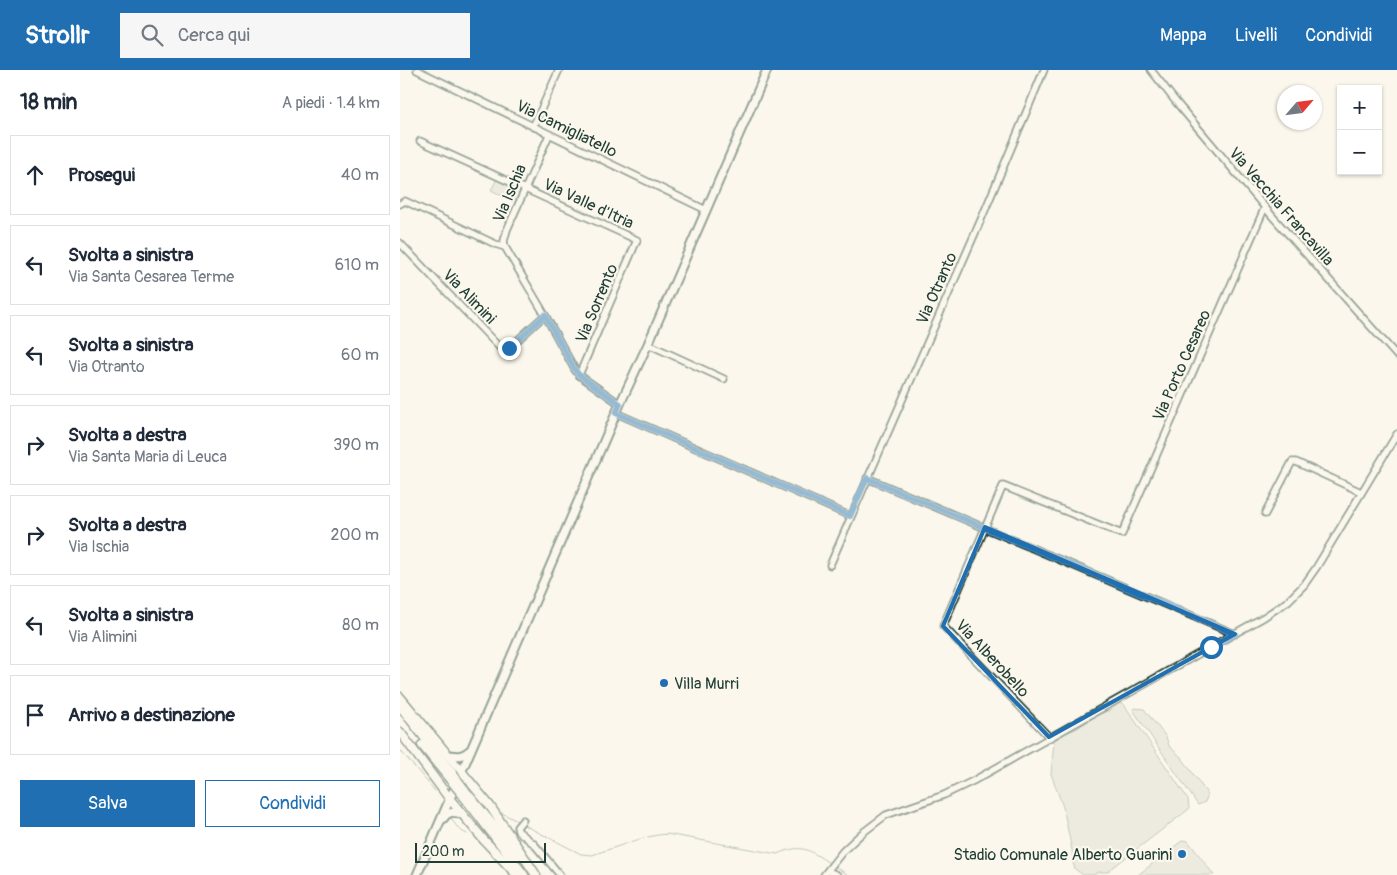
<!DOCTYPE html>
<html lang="it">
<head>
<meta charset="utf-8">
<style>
	:root { --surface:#fff; --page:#f6f6f7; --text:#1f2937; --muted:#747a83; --line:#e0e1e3; --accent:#1f6fb2 }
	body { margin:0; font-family:Pangolin,sans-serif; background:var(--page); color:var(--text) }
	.controls { position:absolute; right:15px; top:15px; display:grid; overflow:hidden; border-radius:0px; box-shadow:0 1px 4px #0004 }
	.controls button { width:45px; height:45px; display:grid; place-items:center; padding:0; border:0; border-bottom:1px solid var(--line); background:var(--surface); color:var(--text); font:25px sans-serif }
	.compass { position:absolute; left:877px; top:15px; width:45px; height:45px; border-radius:50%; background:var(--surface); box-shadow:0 1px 4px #0004; rotate:62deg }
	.scale { position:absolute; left:15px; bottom:12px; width:131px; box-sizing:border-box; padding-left:5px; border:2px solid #1f3d34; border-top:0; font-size:14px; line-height:18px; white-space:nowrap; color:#1f3d34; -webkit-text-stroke:4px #fbf7ec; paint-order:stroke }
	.stop { position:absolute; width:15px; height:15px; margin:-11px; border:4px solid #1f6fb2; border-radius:50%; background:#fff }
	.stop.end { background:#1f6fb2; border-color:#fff; box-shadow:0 1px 5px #0008 }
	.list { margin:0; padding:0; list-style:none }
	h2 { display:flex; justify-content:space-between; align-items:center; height:65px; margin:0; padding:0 20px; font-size:21px }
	h2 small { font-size:16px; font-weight:400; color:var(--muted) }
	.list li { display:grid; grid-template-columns:32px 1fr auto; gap:15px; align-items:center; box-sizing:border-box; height:80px; margin:0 10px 10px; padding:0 10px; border:1px solid var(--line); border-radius:0px }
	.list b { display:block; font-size:19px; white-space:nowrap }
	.list p { margin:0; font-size:16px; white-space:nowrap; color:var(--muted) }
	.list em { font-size:16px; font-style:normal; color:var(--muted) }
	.actions { display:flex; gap:10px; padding:15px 20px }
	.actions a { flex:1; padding:11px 0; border:1px solid var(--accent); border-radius:0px; text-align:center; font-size:18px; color:var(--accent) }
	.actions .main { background:var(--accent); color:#fff }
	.icon { flex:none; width:28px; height:28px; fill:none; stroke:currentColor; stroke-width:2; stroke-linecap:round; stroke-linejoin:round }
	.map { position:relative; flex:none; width:997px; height:805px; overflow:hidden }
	header { display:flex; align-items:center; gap:30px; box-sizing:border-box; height:70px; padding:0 25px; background:var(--accent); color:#fff }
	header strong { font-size:24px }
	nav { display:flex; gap:28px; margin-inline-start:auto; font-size:18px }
	.search { width:350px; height:45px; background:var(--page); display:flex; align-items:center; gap:12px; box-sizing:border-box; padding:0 18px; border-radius:0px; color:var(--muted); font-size:19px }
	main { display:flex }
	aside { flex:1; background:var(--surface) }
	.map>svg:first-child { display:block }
</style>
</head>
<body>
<header>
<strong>Strollr</strong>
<div class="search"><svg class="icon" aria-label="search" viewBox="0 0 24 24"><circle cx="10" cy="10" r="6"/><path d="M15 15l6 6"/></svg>Cerca qui</div>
<nav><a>Mappa</a><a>Livelli</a><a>Condividi</a></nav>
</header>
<main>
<aside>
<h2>18 min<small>A piedi · 1.4 km</small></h2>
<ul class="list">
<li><svg class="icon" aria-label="ahead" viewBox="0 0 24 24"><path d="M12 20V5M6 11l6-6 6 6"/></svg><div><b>Prosegui</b></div><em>40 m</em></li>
<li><svg class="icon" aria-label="left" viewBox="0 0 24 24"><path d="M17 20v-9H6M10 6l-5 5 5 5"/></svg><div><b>Svolta a sinistra</b><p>Via Santa Cesarea Terme</p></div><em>610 m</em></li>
<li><svg class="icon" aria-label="left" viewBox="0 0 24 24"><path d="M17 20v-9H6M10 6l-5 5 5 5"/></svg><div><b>Svolta a sinistra</b><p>Via Otranto</p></div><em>60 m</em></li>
<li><svg class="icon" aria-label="right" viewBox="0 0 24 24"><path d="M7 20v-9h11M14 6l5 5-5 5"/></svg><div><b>Svolta a destra</b><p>Via Santa Maria di Leuca</p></div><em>390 m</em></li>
<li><svg class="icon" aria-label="right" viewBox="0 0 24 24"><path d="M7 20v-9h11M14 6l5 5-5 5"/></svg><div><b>Svolta a destra</b><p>Via Ischia</p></div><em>200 m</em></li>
<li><svg class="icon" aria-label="left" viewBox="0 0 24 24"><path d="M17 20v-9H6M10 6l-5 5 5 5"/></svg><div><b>Svolta a sinistra</b><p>Via Alimini</p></div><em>80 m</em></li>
<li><svg class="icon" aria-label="arrive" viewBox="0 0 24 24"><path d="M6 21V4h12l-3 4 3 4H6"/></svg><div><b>Arrivo a destinazione</b></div></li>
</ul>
<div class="actions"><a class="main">Salva</a><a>Condividi</a></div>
</aside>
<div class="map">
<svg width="997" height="805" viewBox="0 0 997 805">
	<rect width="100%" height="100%" fill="#fbf7ec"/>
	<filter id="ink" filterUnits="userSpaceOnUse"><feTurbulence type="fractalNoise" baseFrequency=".02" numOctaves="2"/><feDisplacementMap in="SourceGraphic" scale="10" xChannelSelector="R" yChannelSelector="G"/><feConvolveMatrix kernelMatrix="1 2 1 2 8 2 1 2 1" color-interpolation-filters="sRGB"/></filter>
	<g filter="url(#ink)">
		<g fill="#dbdcd1" stroke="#7d8c82">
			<polygon points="97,109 121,120 115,132 91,120"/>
			<polygon points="720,633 723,633 788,729 789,739 707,802 699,802 693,805 683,805 675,799 673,793 672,780 663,737 651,704 654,671 658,665 676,659 697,645 710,640"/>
			<polygon points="734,638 744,639 766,667 769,676 782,688 806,722 807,727 805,732 798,735 733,640"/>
			<polygon points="783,770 788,771 814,805 738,805"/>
		</g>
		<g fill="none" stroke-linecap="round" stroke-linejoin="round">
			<g stroke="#74847b" stroke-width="1">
				<polyline points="0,680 35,721"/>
				<polyline points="102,743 119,752"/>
				<path d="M51,747c4,8 7,13 16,17"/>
				<path d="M122,754l59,30 11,1 51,-17 15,-3 9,-1 110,20c27,-11 31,-4 54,10"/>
				<polyline points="434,796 448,805"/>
			</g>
			<defs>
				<g id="minor">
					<polyline points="17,0 306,140"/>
					<polyline points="751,0 776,32 873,147 997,286"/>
					<polyline points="133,57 159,0"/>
					<polyline points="149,65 107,160 104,171 105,177 145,245 175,300 179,305 220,334"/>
					<polyline points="20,71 237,170 179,305"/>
					<polyline points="0,134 5,131 95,174 105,177"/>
					<polyline points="0,173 102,280 109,278 145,245"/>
					<polyline points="248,274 324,309"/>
					<polyline points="216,343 450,446"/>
					<polyline points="467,408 835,564"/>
					<polyline points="865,444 892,392 896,392 961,422"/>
					<polyline points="430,495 583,145 644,0"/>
					<polyline points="649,667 543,556 603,416 722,464 865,137"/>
					<polyline points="123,750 117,757 118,761 134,774 160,805"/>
					<polyline points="428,801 437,805"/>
					<polyline points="424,805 443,781 461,764 486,745 544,725 573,711 864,547 888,531 904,515 916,498 997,364"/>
				</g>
				<g id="major">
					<path d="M49,685c9,1 13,2 20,-4"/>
					<path d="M43,749c5,-8 11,-8 20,-4"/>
					<polyline points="17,805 220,334 248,274 367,0"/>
				</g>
				<g id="highway">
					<polyline points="0,627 90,736 136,805"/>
					<polyline points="0,636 52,703"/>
					<polyline points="0,662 49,728 83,769 117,805"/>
					<polyline points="22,675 48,707"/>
					<polyline points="64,719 118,786"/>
					<polyline points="62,724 124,805"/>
				</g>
			</defs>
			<use href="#minor" stroke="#1f3d34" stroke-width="9"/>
			<use href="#major" stroke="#1f3d34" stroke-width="11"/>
			<use href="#highway" stroke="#1f3d34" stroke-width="11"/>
			<use href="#minor" stroke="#fbf7ec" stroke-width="5.5"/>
			<use href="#major" stroke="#fbf7ec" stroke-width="7"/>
			<use href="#highway" stroke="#fbf7ec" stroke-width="8"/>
			<defs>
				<g id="highway-bridge">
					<polyline points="52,703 64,719"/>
					<polyline points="48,707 62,724"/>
				</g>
			</defs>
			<use href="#highway-bridge" stroke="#1f3d34" stroke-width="11" stroke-linecap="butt"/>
			<use href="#highway-bridge" stroke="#fbf7ec" stroke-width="8"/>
		</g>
	</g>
	<g fill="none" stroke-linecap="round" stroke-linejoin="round" filter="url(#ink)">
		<polyline stroke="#1f6fb2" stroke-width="6" points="109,278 145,245 175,300 179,305 220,334 216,343 450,446 467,408 835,564 811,577"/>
	</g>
	<path d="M0 0H997V805H0ZM585,457l250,107 -186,103 -106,-111z" fill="#fbf7ec" fill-opacity=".55" fill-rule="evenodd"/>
	<path fill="none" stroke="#1f6fb2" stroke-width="4" stroke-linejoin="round" d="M585,457l250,107 -186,103 -106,-111z"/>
	<g fill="#1f6fb2" stroke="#fbf7ec" stroke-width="2">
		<circle cx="264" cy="613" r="5"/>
		<circle cx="782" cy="784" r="5"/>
	</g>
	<g text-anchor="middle" stroke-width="4.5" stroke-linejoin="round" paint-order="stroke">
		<g font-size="16" fill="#1f3d34" stroke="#fbf7ec">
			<text transform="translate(167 58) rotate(26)" y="6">Via Camigliatello</text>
			<text transform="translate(109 123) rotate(-67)" y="6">Via Ischia</text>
			<text transform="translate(189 133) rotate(25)" y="6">Via Valle d'Itria</text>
			<text transform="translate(882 136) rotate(49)" y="6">Via Vecchia Francavilla</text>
			<text transform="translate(536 218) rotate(-66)" y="6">Via Otranto</text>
			<text transform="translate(70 226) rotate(46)" y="6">Via Alimini</text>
			<text transform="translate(196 233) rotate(-67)" y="6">Via Sorrento</text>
			<text transform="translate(781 295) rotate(-66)" y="6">Via Porto Cesareo</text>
			<text transform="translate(593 588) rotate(47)" y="6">Via Alberobello</text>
		</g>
		<g font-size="16" fill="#1f3d34" stroke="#fbf7ec" text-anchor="start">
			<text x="274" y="619">Villa Murri</text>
			<text x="772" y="790" text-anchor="end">Stadio Comunale Alberto Guarini</text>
		</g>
	</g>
</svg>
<div class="controls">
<button>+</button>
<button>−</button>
</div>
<svg class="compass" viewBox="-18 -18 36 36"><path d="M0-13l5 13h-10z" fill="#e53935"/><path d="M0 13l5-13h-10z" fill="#747a83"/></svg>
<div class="scale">200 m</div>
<div class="stop" style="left:811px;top:577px"></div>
<div class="stop end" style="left:109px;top:278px"></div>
</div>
</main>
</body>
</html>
